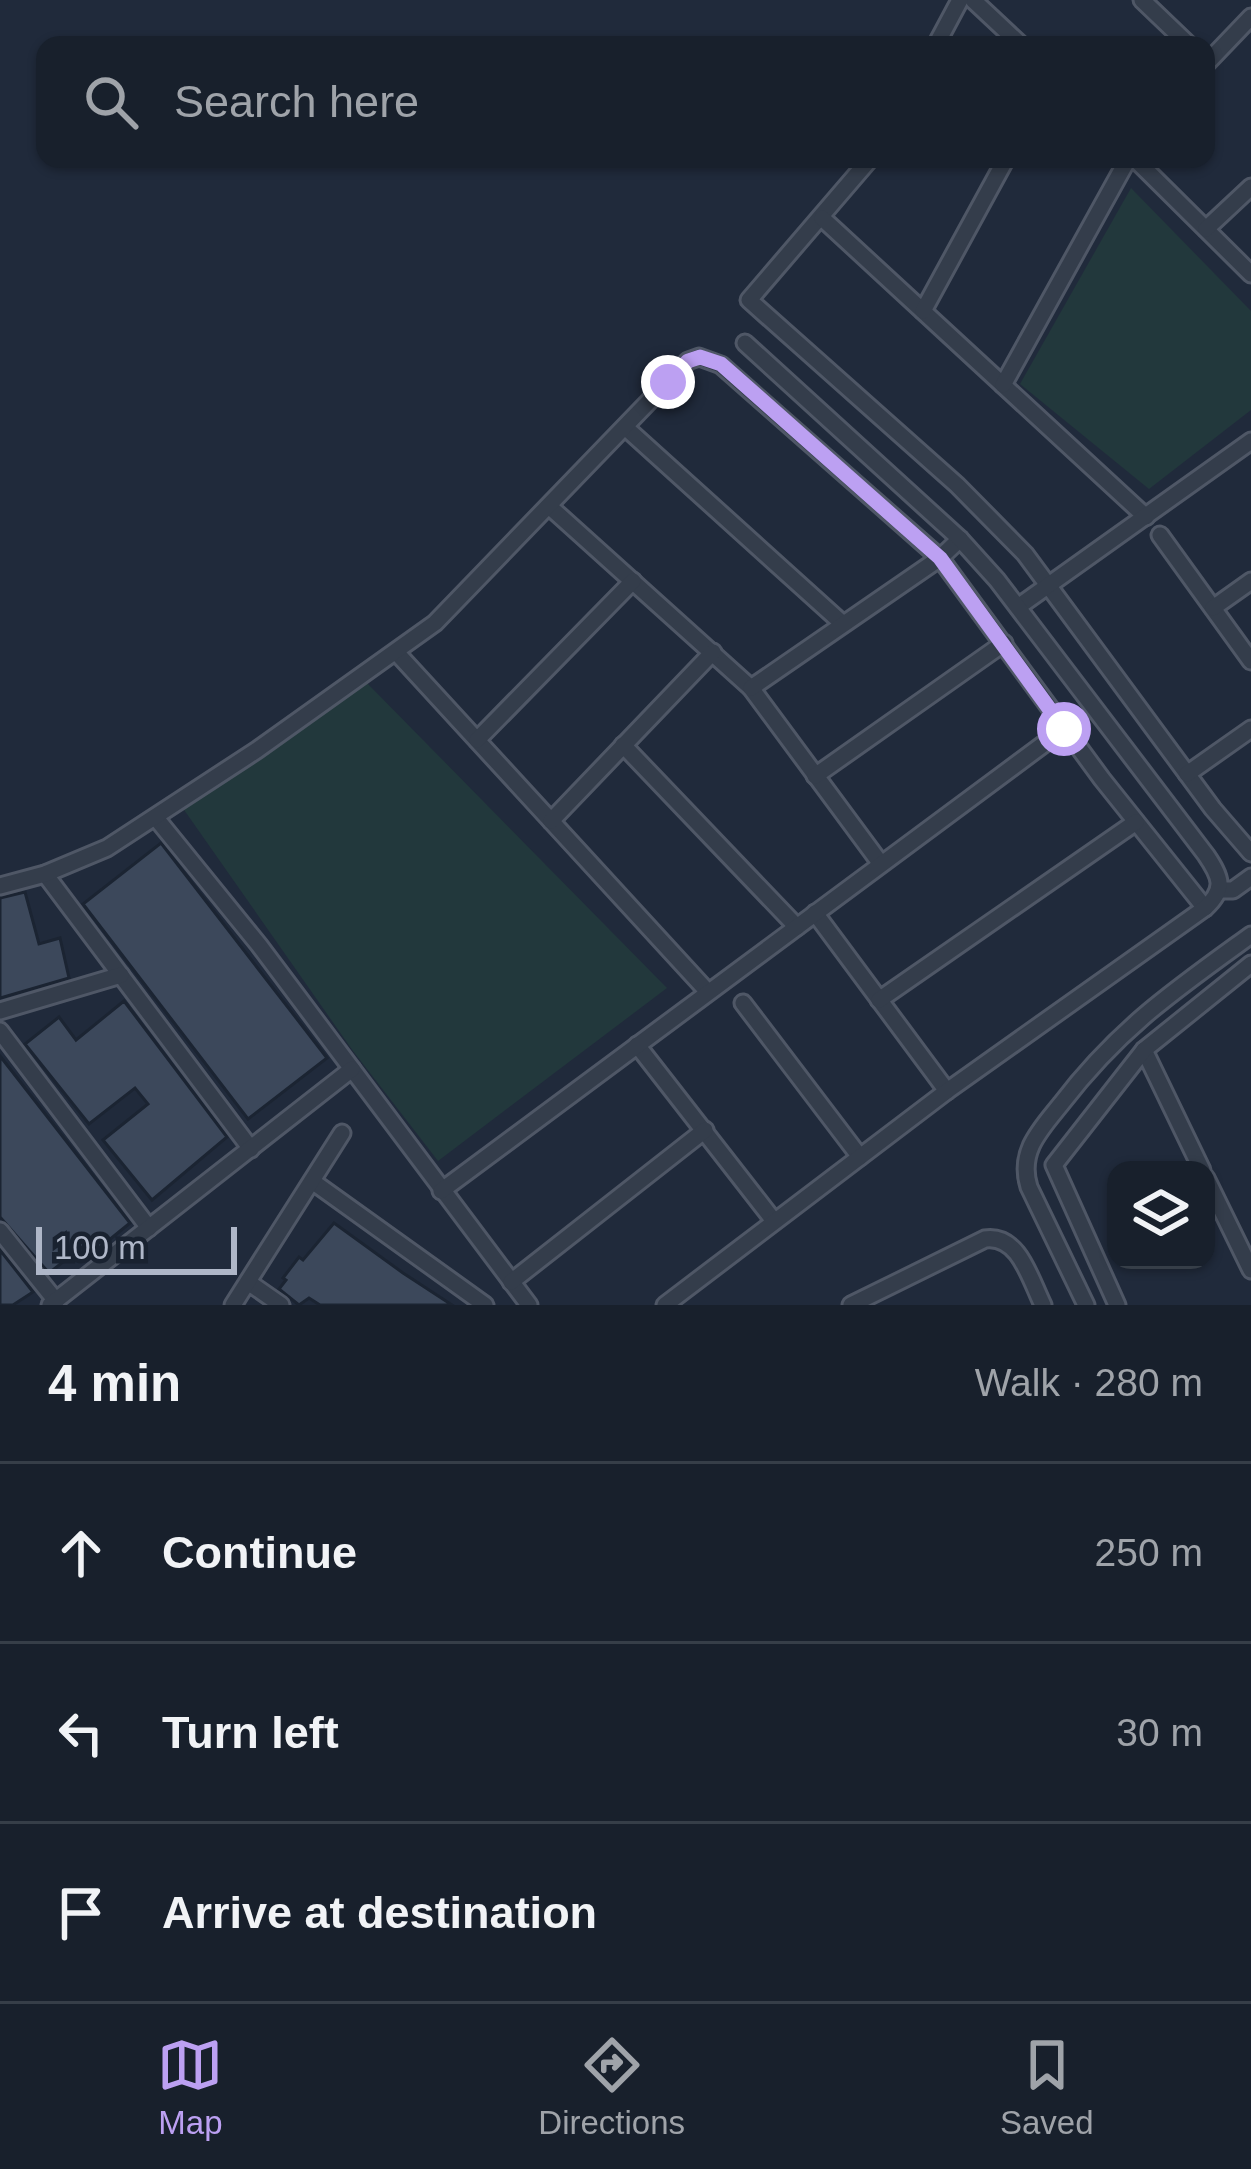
<!DOCTYPE html>
<html lang="en">
<head>
<meta charset="utf-8">
<style>
	:root { --surface:#18202c; --page:#212834; --text:#f1f3f6; --muted:#9fa3a9; --line:#363e48; --accent:#bca0f2 }
	body { margin:0; font-family:Arial,sans-serif; background:var(--page); color:var(--text) }
	.controls { position:absolute; right:36px; bottom:36px; display:grid; overflow:hidden; border-radius:24px; box-shadow:0 3px 9px #0004 }
	.controls button { width:108px; height:108px; display:grid; place-items:center; padding:0; border:0; border-bottom:3px solid var(--line); background:var(--surface); color:var(--text); font:60px sans-serif }
	.scale { position:absolute; left:36px; bottom:30px; width:201px; box-sizing:border-box; padding-left:12px; border:6px solid #afb7c8; border-top:0; font-size:33px; line-height:42px; white-space:nowrap; color:#afb7c8; -webkit-text-stroke:9px #192230; paint-order:stroke }
	.stop { position:absolute; width:36px; height:36px; margin:-27px; border:9px solid #bca0f2; border-radius:50%; background:#fff }
	.stop.end { background:#bca0f2; border-color:#fff; box-shadow:0 3px 12px #0008 }
	.list { margin:0; padding:0; list-style:none }
	h2 { display:flex; justify-content:space-between; align-items:center; height:156px; margin:0; padding:0 48px; font-size:51px }
	h2 small { font-size:39px; font-weight:400; color:var(--muted) }
	.list li { display:grid; grid-template-columns:78px 1fr auto; gap:36px; align-items:center; box-sizing:border-box; height:180px; padding:0 48px; border-top:3px solid var(--line) }
	.list b { display:block; font-size:45px; white-space:nowrap }
	.list em { font-size:39px; font-style:normal; color:var(--muted) }
	.icon { flex:none; width:66px; height:66px; fill:none; stroke:currentColor; stroke-width:2; stroke-linecap:round; stroke-linejoin:round }
	.map { position:relative; flex:none; width:1251px; height:1305px; overflow:hidden }
	.search { position:absolute; background:var(--surface); box-shadow:0 3px 9px #0004; left:36px; right:36px; top:36px; height:132px; display:flex; align-items:center; gap:30px; box-sizing:border-box; padding:0 42px; border-radius:24px; color:var(--muted); font-size:45px }
	.sheet { height:696px; background:var(--surface) }
	nav { display:flex; justify-content:space-around; align-items:center; box-sizing:border-box; height:168px; border-top:3px solid var(--line); background:var(--surface); font-size:33px; color:var(--muted) }
	nav a { display:grid; justify-items:center; gap:6px }
	nav .on { color:var(--accent) }
	.map>svg:first-child { display:block }
</style>
</head>
<body>
<div class="map">
<svg width="1251" height="1305" viewBox="0 0 1251 1305">
	<rect width="100%" height="100%" fill="#202a3b"/>
	<g fill="#22383c">
		<polygon points="1131,188 1251,311 1251,410 1149,489 1020,384"/>
		<polygon points="364,680 667,988 438,1161 353,1051 182,807"/>
	</g>
	<g fill="#3c485b" stroke="#1b2432" stroke-width="3">
		<polygon points="161,843 327,1058 248,1119 83,904"/>
		<polygon points="25,892 39,944 60,938 69,978 0,998 0,898"/>
		<polygon points="124,1001 227,1137 152,1200 103,1140 148,1104 135,1088 89,1124 25,1044 59,1017 76,1040"/>
		<polygon points="0,1056 130,1223 98,1249 91,1240 49,1273 0,1217"/>
		<polygon points="334,1223 403,1273 452,1305 320,1305 309,1298 299,1305 279,1289 286,1280 283,1278 299,1257 303,1260"/>
		<polygon points="0,1250 33,1292 13,1305 0,1305"/>
	</g>
	<g fill="none" stroke-linecap="round" stroke-linejoin="round">
		<defs>
			<g id="street">
				<polyline points="973,0 1021,45"/>
				<polyline points="1142,0 1189,45"/>
				<polyline points="936,45 960,0"/>
				<polyline points="1206,64 1251,17"/>
				<polyline points="870,159 749,300 957,485 1025,554 1213,809 1251,853"/>
				<polyline points="1135,159 1251,274"/>
				<polyline points="822,218 1146,517"/>
				<polyline points="1206,229 1251,187"/>
				<polyline points="923,311 1006,159"/>
				<polyline points="1003,385 1128,159"/>
				<polyline points="625,427 843,624"/>
				<polyline points="550,507 751,688 881,864"/>
				<polyline points="1160,535 1251,661"/>
				<polyline points="1018,607 1251,441"/>
				<polyline points="1213,608 1251,581"/>
				<polyline points="396,652 708,992"/>
				<polyline points="751,688 940,558 960,539"/>
				<polyline points="477,740 633,581"/>
				<polyline points="623,745 797,927"/>
				<polyline points="1187,774 1251,729"/>
				<polyline points="815,776 1004,643"/>
				<polyline points="156,818 259,945 529,1305"/>
				<polyline points="551,821 713,652"/>
				<polyline points="45,874 251,1149"/>
				<polyline points="0,886 45,874 107,848 257,750 435,623 688,361 699,357 721,365 940,558 1102,779 1205,908"/>
				<polyline points="1220,890 1233,890 1251,877"/>
				<polyline points="815,913 947,1091"/>
				<polyline points="879,1000 1136,822"/>
				<polyline points="743,1003 860,1157"/>
				<polyline points="0,1011 121,975"/>
				<polyline points="0,1031 149,1228"/>
				<polyline points="637,1045 774,1221"/>
				<polyline points="1144,1050 1202,1170"/>
				<polyline points="1206,1178 1251,1270"/>
				<polyline points="312,1181 485,1305"/>
				<polyline points="441,1191 1064,729"/>
				<polyline points="0,1231 56,1301"/>
				<polyline points="248,1282 281,1305"/>
				<polyline points="511,1282 705,1130"/>
				<polyline points="50,1305 352,1069"/>
				<polyline points="233,1305 342,1133"/>
				<path d="M665,1305l282,-214 258,-183c21,-19 16,-31 1,-53l-209,-275 -37,-41 -215,-196"/>
				<path d="M851,1305l134,-66c34,-5 45,40 58,66"/>
				<path d="M1086,1305l-57,-118c-11,-35 11,-57 32,-83 58,-76 114,-114 190,-169"/>
				<polyline points="1117,1305 1054,1165 1144,1050 1251,964"/>
			</g>
		</defs>
		<use href="#street" stroke="#4f5766" stroke-width="21"/>
		<use href="#street" stroke="#343d4b" stroke-width="15"/>
	</g>
	<g fill="none" stroke-linecap="round" stroke-linejoin="round">
		<polyline stroke="#bca0f2" stroke-width="15" points="668,382 688,361 700,357 721,364 940,558 1064,729"/>
	</g>
</svg>
<div class="controls">
<button><svg class="icon" aria-label="layers" viewBox="0 0 24 24"><path d="M12 4l9 5-9 5-9-5zM3 14l9 5 9-5"/></svg></button>
</div>
<div class="scale">100 m</div>
<div class="stop" style="left:1064px;top:729px"></div>
<div class="stop end" style="left:668px;top:382px"></div>
<div class="search"><svg class="icon" aria-label="search" viewBox="0 0 24 24"><circle cx="10" cy="10" r="6"/><path d="M15 15l6 6"/></svg>Search here</div>
</div>
<section class="sheet">
<h2>4 min<small>Walk · 280 m</small></h2>
<ul class="list">
<li><svg class="icon" aria-label="ahead" viewBox="0 0 24 24"><path d="M12 20V5M6 11l6-6 6 6"/></svg><div><b>Continue</b></div><em>250 m</em></li>
<li><svg class="icon" aria-label="left" viewBox="0 0 24 24"><path d="M17 20v-9H6M10 6l-5 5 5 5"/></svg><div><b>Turn left</b></div><em>30 m</em></li>
<li><svg class="icon" aria-label="arrive" viewBox="0 0 24 24"><path d="M6 21V4h12l-3 4 3 4H6"/></svg><div><b>Arrive at destination</b></div></li>
</ul>
</section>
<nav>
<a class="on"><svg class="icon" aria-label="map" viewBox="0 0 24 24"><path d="M3 6l6-2 6 2 6-2v14l-6 2-6-2-6 2zM9 4v14M15 6v14"/></svg>Map</a>
<a><svg class="icon" aria-label="directions" viewBox="0 0 24 24"><path d="M12 3l9 9-9 9-9-9zM9 14v-3h6M13 9l2 2-2 2"/></svg>Directions</a>
<a><svg class="icon" aria-label="saved" viewBox="0 0 24 24"><path d="M7 4h10v16l-5-4-5 4z"/></svg>Saved</a>
</nav>
</body>
</html>
